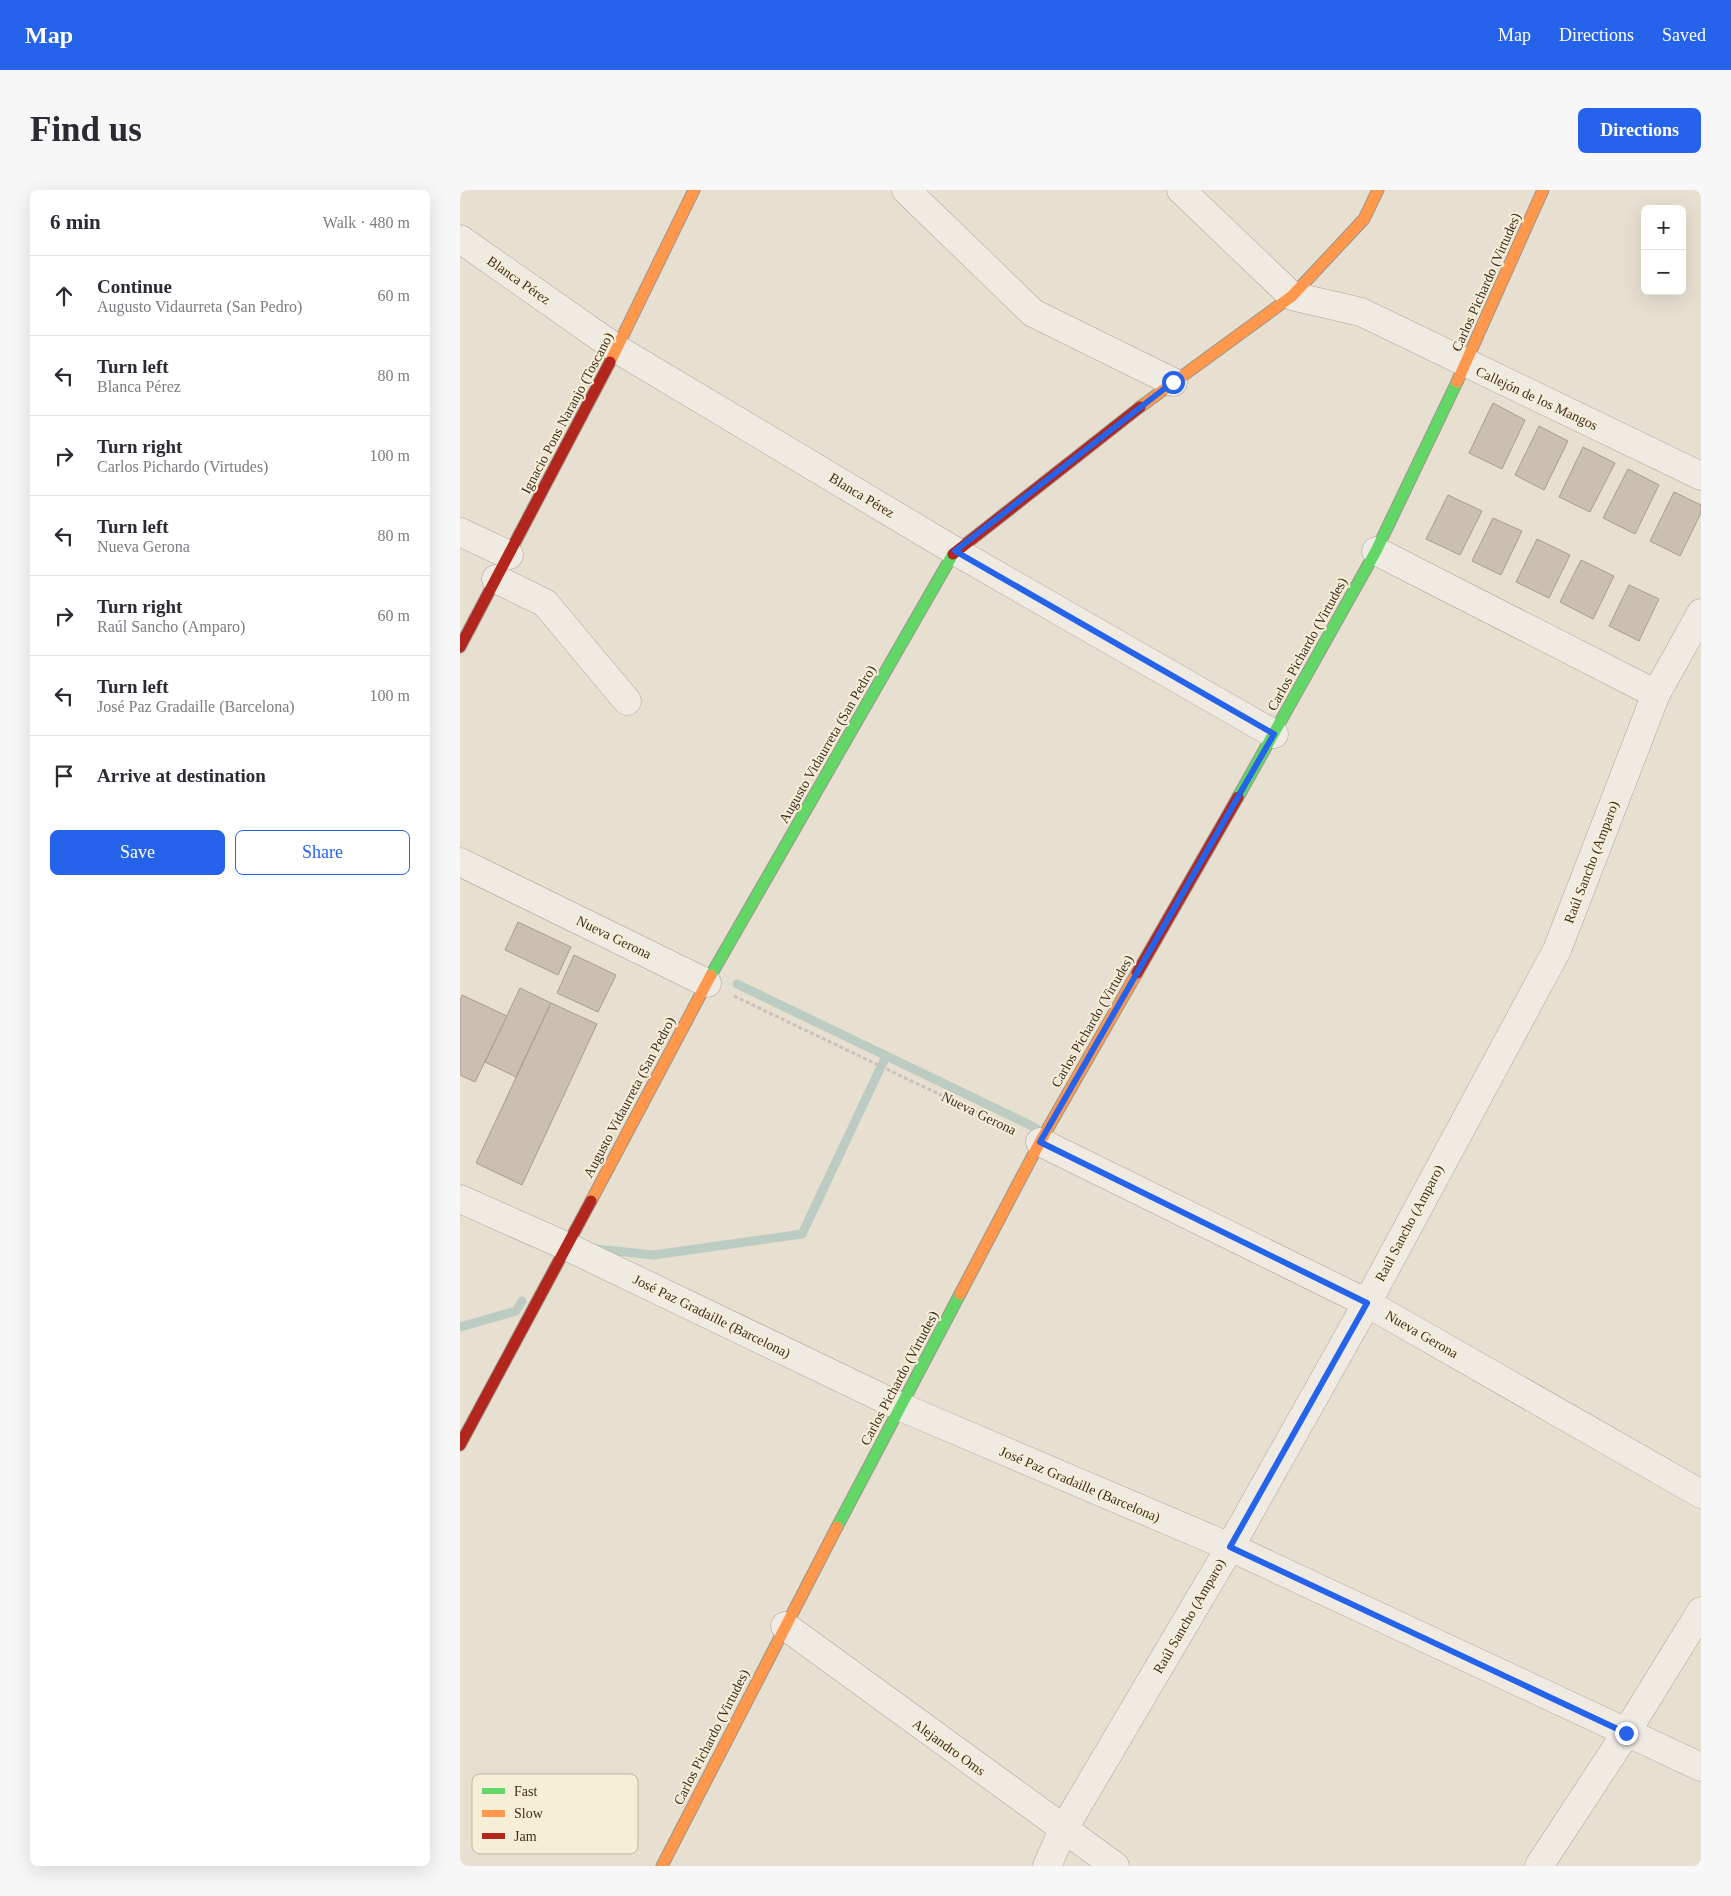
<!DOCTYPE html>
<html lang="en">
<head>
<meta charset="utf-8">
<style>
	:root { --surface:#fff; --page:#f7f7f7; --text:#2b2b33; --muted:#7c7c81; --line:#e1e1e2; --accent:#2563eb }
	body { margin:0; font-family:Georgia,serif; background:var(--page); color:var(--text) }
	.controls { position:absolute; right:15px; top:15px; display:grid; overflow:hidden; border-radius:8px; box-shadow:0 5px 20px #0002 }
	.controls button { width:45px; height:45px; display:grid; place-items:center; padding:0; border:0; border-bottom:1px solid var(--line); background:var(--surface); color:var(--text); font:25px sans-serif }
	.stop { position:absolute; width:15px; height:15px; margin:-11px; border:4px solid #2563eb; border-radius:50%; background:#fff }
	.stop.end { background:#2563eb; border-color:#fff; box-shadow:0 1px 5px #0008 }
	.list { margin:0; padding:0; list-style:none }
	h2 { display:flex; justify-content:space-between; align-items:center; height:65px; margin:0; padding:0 20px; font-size:21px }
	h2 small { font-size:16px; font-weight:400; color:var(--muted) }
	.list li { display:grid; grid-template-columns:32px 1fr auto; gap:15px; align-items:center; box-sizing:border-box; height:80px; padding:0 20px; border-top:1px solid var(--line) }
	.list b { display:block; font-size:19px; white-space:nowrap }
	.list p { margin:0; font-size:16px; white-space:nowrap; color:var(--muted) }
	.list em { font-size:16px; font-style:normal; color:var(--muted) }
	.actions { display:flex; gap:10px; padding:15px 20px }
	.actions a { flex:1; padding:11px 0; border:1px solid var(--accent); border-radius:8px; text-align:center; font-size:18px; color:var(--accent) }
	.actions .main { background:var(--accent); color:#fff }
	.icon { flex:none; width:28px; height:28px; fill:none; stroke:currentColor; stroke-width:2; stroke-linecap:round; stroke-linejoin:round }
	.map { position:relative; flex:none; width:1241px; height:1676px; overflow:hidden; border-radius:8px }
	header { display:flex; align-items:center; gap:30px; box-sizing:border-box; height:70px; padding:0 25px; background:var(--accent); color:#fff }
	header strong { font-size:24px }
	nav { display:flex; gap:28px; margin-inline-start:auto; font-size:18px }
	.intro { display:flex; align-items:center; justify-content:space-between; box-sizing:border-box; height:120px; padding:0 30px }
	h1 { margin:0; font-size:35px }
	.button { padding:12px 22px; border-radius:8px; background:var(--accent); color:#fff; font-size:18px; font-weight:700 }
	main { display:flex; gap:30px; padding:0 30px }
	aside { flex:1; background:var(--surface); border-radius:8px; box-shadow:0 5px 20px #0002 }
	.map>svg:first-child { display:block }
</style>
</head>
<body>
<header>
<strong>Map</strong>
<nav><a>Map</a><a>Directions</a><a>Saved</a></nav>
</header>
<div class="intro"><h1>Find us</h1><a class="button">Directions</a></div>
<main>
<aside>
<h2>6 min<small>Walk · 480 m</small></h2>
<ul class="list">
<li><svg class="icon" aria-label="ahead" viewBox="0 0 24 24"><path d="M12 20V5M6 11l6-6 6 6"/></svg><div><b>Continue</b><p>Augusto Vidaurreta (San Pedro)</p></div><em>60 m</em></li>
<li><svg class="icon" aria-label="left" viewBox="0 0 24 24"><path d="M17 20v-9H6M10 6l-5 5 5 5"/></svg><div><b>Turn left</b><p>Blanca Pérez</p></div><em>80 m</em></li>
<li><svg class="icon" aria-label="right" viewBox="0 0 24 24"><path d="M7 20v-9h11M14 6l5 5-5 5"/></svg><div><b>Turn right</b><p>Carlos Pichardo (Virtudes)</p></div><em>100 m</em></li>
<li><svg class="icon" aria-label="left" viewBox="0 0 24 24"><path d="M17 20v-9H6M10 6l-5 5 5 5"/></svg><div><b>Turn left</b><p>Nueva Gerona</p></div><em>80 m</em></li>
<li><svg class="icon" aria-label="right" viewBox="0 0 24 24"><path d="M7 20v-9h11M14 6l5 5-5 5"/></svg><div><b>Turn right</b><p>Raúl Sancho (Amparo)</p></div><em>60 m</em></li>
<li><svg class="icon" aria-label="left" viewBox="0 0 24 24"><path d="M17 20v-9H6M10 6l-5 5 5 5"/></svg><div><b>Turn left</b><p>José Paz Gradaille (Barcelona)</p></div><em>100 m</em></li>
<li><svg class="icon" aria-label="arrive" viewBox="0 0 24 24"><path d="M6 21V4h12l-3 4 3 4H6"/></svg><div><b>Arrive at destination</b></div></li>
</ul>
<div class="actions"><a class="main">Save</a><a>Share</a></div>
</aside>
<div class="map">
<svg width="1241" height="1676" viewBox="0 0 1241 1676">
	<rect width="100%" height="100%" fill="#e7e0d1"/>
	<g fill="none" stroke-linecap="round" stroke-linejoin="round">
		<g stroke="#bcccc2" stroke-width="9">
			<polyline points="277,794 576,938"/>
			<polyline points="136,1059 194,1065 342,1044 426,866"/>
			<polyline points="0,1137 56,1121 62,1111"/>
		</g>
	</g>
	<g fill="#cbbfb2" stroke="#a89c90">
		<polygon points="1033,213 1065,230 1042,279 1009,263"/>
		<polygon points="1079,236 1108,251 1084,300 1055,285"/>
		<polygon points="1123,257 1155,273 1130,322 1099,307"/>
		<polygon points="1168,279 1199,295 1175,344 1143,328"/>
		<polygon points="1214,302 1241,315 1241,323 1220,366 1190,351"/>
		<polygon points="988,305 1022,321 1000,365 966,349"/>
		<polygon points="1033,328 1062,341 1041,385 1012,371"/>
		<polygon points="1077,349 1110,365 1089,408 1056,392"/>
		<polygon points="1121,370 1154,386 1133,429 1100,412"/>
		<polygon points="1169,395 1199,409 1179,451 1149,436"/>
		<polygon points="58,732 111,757 98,785 45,760"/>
		<polygon points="114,765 156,785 138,822 97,803"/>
		<polygon points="60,798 91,813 56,887 25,872"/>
		<polygon points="2,805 47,826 15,892 0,885 0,810"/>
		<polygon points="91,813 137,834 62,995 16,973"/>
	</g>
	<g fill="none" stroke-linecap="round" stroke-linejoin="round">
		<defs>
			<g id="street">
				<polyline points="446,0 573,123 713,192"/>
				<polyline points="721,0 832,106 901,122 1241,286"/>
				<polyline points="0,49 157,159 495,361 814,544"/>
				<polyline points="0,342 49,365"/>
				<polyline points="916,361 1196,504"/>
				<polyline points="36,389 85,413 167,511"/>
				<polyline points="0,672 247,793"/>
				<polyline points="580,952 907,1113 1241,1304"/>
				<polyline points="0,1009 106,1056 441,1217 770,1357 1241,1577"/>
				<polyline points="325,1436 655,1676"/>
				<polyline points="587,1676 603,1640 770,1357 907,1113 1097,760 1196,504 1241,423"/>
				<polyline points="1079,1676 1166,1543 1241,1421"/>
			</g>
			<g id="fast">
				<polyline points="778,607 916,361 997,192"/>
				<polyline points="251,785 493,364"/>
				<polyline points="377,1337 500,1104"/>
			</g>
			<g id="slow">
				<polyline points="150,172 234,0"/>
				<polyline points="997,192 1083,0"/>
				<polyline points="680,217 832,106 904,29 918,0"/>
				<polyline points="131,1011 251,785"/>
				<polyline points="500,1104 580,952 677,783"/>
				<polyline points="202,1676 377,1337"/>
			</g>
			<g id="jam">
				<polyline points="493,364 680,217"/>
				<polyline points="0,457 150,172"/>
				<polyline points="677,783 778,607"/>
				<polyline points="0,1255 131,1011"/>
			</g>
		</defs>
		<use href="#street" stroke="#ada599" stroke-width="29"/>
		<use href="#fast" stroke="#9c958a" stroke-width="13"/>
		<use href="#slow" stroke="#9c958a" stroke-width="13"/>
		<use href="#jam" stroke="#9c958a" stroke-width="13"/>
		<polyline stroke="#c8c2b9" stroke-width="3" stroke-dasharray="4 2.5" stroke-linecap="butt" points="274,806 554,940"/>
		<use href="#street" stroke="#efebe3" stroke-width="28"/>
		<use href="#fast" stroke="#63d668" stroke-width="11"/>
		<use href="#slow" stroke="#ff974d" stroke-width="11"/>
		<use href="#jam" stroke="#b3261e" stroke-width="11"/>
	</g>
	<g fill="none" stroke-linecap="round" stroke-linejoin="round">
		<polyline stroke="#2563eb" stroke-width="6" points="713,192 495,361 814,544 580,952 907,1113 770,1357 1166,1543"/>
	</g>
	<g text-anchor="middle" stroke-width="4" stroke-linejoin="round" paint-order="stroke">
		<g font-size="14" fill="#3d2e20" stroke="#f7eed8">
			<text transform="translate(59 90) rotate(35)" y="5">Blanca Pérez</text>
			<text transform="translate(1026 92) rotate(-66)" y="5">Carlos Pichardo (Virtudes)</text>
			<text transform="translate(1077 208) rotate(25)" y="5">Callejón de los Mangos</text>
			<text transform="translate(107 223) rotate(-62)" y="5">Ignacio Pons Naranjo (Toscano)</text>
			<text transform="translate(402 305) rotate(31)" y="5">Blanca Pérez</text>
			<text transform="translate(847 454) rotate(-61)" y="5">Carlos Pichardo (Virtudes)</text>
			<text transform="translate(367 554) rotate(-60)" y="5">Augusto Vidaurreta (San Pedro)</text>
			<text transform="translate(1131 672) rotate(-69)" y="5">Raúl Sancho (Amparo)</text>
			<text transform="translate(154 747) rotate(26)" y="5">Nueva Gerona</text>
			<text transform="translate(632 831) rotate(-60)" y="5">Carlos Pichardo (Virtudes)</text>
			<text transform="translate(169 907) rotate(-62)" y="5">Augusto Vidaurreta (San Pedro)</text>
			<text transform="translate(519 923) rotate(26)" y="5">Nueva Gerona</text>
			<text transform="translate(949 1033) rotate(-62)" y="5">Raúl Sancho (Amparo)</text>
			<text transform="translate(252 1126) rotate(26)" y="5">José Paz Gradaille (Barcelona)</text>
			<text transform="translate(962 1144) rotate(30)" y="5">Nueva Gerona</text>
			<text transform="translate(439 1188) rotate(-62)" y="5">Carlos Pichardo (Virtudes)</text>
			<text transform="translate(620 1294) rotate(23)" y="5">José Paz Gradaille (Barcelona)</text>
			<text transform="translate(729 1426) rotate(-60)" y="5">Raúl Sancho (Amparo)</text>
			<text transform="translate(251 1547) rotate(-63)" y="5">Carlos Pichardo (Virtudes)</text>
			<text transform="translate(489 1557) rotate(36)" y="5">Alejandro Oms</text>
		</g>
	</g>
	<rect x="12" y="1584" width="166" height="80" rx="8" fill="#f7eed8" stroke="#bfb4a1" stroke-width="1"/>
	<rect x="22" y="1598" width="23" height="6" fill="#63d668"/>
	<rect x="22" y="1620" width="23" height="7" fill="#ff974d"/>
	<rect x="22" y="1643" width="23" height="6" fill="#b3261e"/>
	<g font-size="14" fill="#3d2e20">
		<text x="54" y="1606">Fast</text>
		<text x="54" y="1628">Slow</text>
		<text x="54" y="1651">Jam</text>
	</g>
</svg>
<div class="controls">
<button>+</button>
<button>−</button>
</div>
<div class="stop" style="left:713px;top:192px"></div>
<div class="stop end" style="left:1166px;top:1543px"></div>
</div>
</main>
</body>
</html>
